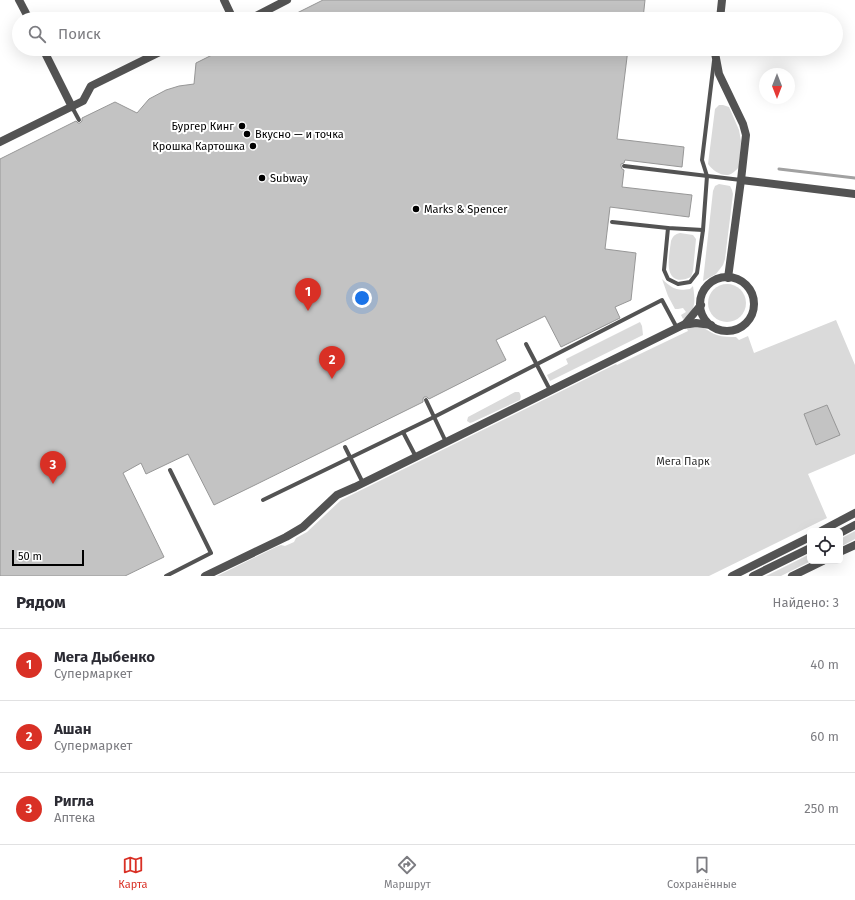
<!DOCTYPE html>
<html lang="ru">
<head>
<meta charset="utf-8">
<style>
	:root { --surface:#fff; --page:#f2f2f3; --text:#2b2b33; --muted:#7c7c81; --line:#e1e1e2; --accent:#d93025 }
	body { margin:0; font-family:"Fira Sans",sans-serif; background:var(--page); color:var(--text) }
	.controls { position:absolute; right:12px; bottom:12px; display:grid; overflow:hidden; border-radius:6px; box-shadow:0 4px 16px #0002 }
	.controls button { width:36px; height:36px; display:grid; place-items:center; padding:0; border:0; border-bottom:1px solid var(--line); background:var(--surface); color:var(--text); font:20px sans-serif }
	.compass { position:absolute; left:759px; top:68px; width:36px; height:36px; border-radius:50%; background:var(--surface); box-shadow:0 4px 16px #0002; rotate:180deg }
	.scale { position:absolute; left:12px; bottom:10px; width:72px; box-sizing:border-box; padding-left:4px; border:2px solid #000; border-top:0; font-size:11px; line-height:14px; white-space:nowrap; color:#000; -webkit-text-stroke:3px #fff; paint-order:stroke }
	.you { position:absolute; left:362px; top:298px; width:14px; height:14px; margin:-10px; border:3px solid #fff; border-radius:50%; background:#1a73e8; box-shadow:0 0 0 6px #1a73e833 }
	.badge { display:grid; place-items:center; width:26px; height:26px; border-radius:50%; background:var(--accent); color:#fff; font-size:13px; font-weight:700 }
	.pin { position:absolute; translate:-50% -33px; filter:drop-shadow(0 1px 2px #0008) }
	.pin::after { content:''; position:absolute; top:21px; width:14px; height:12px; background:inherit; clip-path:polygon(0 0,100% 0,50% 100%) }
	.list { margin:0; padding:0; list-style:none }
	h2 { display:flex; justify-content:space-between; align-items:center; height:52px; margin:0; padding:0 16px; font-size:17px }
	h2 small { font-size:13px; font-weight:400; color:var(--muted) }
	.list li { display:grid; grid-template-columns:26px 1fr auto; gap:12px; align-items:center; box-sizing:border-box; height:72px; padding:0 16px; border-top:1px solid var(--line) }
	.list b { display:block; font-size:15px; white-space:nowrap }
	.list p { margin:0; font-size:13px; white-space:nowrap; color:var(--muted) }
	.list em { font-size:13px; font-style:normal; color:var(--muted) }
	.icon { flex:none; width:22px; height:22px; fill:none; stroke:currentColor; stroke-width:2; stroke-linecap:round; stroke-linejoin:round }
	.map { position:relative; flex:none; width:855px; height:576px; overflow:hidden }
	.search { position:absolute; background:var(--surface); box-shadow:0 4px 16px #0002; left:12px; right:12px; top:12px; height:44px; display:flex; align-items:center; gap:10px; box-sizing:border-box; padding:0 14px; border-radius:22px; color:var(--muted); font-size:15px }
	.sheet { height:268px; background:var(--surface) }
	nav { display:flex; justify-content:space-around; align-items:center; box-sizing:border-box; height:56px; border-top:1px solid var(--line); background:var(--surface); font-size:11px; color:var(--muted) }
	nav a { display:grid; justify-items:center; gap:2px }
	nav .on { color:var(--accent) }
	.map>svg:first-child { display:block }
</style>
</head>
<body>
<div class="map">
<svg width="855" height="576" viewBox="0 0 855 576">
	<rect width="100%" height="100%" fill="#fff"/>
	<g fill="#dadada">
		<path d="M719,105h4l6,2 10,23 2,11 -2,26c-3,3 -6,7 -11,8 -7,1 -16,-5 -20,-11l7,-55z"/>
		<polygon points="719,184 730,186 732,190 733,194 725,259 723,265 716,274 703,281 713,191 715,186"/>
		<path d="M680,233l13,2 3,4 -3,32 -2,6c-5,2 -10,4 -15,2 -12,-5 -6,-28 -5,-38 2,-5 4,-7 9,-8z"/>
		<path d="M662,279c11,10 14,12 28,10l3,-3c2,13 4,26 -10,33l-2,-4 5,-3 -3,-4 -5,1h-3l-7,-13z"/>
		<circle cx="727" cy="303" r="19"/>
		<path d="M836,320l19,45v89l-47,20 19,44 -118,58h-492l59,-29 5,-2 4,1 9,-4 2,-4 11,-6 34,-32 275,-136 1,1 71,-34 -1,-2c16,-6 17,1 30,6 6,2 13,2 19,2l3,3 9,-4 6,17z"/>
		<polygon points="640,322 642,326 643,335 550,381 547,375 549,374 568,364 566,359"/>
		<path d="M515,392h4c2,3 2,5 1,8l-47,22 -3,1 -3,-2 1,-4z"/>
		<polygon points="855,531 855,539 840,547 840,539"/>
		<polygon points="810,554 810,561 811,561 781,576 766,576"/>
	</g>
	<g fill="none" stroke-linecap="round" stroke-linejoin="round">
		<polyline stroke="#a1a1a1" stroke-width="3" points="779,169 855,178"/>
	</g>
	<g fill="#c3c3c3" stroke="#979797">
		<polygon points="323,0 645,0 643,19 285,19"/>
		<polygon points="224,49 628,49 617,139 684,147 682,167 625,160 624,163 621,164 621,166 622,169 624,170 622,187 692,195 689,217 610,207 605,249 636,253 631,300 615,307 620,318 561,347 545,316 496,340 506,360 429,399 427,397 424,397 423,399 423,402 255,485 214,505 188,454 146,474 141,463 123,473 164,557 125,576 0,576 0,159 76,121 78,123 80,123 82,121 82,118 115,102 137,113 149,99 166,90 179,86 194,84 196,63"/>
		<polygon points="827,405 840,435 816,445 804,414"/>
	</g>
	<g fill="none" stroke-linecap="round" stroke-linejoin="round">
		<g stroke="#535353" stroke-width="4">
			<polyline points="72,107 79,120"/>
			<polyline points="624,166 741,180"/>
			<polyline points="612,222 668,228 703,230"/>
			<polyline points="668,228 664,270 668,279 678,284 690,282 697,273 703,230 707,176 702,160 714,61"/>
			<polyline points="526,344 550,390"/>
			<polyline points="426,400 446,442"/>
			<polyline points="403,432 416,457"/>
			<polyline points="345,447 363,483"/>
			<polyline points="263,500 434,417 662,300 677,328"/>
			<polyline points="166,576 211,553 170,470"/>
		</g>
		<g stroke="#535353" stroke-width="8">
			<polyline points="19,0 29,19"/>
			<polyline points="224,0 233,19"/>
			<polyline points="250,19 287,0"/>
			<polyline points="43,49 72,107"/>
			<polyline points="0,142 83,101 91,86 166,49"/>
			<circle cx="727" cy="304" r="27"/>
			<polyline points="728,278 741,180"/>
			<polyline points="685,324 701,305"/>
			<polyline points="840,552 855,545"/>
			<polyline points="205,576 286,537 303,527 337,495 355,487 683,325 696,323 711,325"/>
			<polyline points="792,576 823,561"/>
		</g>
		<g stroke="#535353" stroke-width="8">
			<polyline points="720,19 722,0"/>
			<polyline points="716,49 715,53 719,74 743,124 746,135 741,180 855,194"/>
			<polyline points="821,531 855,513"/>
			<polyline points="840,533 855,525"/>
			<polyline points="732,576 810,537"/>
			<polyline points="753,576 810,548"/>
		</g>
	</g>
	<g fill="#000" stroke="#fff" stroke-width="1.5">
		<circle cx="242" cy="126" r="4"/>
		<circle cx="247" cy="134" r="4"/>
		<circle cx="253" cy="146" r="4"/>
		<circle cx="262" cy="178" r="4"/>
		<circle cx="416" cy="209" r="4"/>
	</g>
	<g text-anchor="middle" stroke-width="4" stroke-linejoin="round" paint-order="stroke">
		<g font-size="11" fill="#000" stroke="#fff" text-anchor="start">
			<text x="234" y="130" text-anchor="end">Бургер Кинг</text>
			<text x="255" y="138">Вкусно — и точка</text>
			<text x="245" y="150" text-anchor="end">Крошка Картошка</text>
			<text x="270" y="182">Subway</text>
			<text x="424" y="213">Marks &amp; Spencer</text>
		</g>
		<g font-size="11" fill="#313131" stroke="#fff">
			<text x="683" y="465">Мега Парк</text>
		</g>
	</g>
</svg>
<div class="controls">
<button><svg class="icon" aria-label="locate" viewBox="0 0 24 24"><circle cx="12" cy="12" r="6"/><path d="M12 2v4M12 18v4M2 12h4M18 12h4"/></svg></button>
</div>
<svg class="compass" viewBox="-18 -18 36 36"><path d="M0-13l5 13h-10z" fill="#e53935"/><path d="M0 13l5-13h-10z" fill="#7c7c81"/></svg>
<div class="scale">50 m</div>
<div class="you"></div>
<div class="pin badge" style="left:308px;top:311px">1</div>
<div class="pin badge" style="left:332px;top:379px">2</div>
<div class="pin badge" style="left:53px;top:484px">3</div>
<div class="search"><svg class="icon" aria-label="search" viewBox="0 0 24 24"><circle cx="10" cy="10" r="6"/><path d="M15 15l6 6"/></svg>Поиск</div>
</div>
<section class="sheet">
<h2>Рядом<small>Найдено: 3</small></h2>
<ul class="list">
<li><span class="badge">1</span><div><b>Мега Дыбенко</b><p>Супермаркет</p></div><em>40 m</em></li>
<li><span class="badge">2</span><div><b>Ашан</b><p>Супермаркет</p></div><em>60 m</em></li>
<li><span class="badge">3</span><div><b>Ригла</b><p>Аптека</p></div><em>250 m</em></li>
</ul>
</section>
<nav>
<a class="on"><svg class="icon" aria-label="map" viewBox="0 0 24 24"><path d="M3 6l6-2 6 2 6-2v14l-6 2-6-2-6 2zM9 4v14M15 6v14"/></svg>Карта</a>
<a><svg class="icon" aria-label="directions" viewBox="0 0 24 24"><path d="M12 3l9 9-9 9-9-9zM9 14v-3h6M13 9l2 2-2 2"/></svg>Маршрут</a>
<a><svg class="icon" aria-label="saved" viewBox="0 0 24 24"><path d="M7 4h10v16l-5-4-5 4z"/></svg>Сохранённые</a>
</nav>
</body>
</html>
